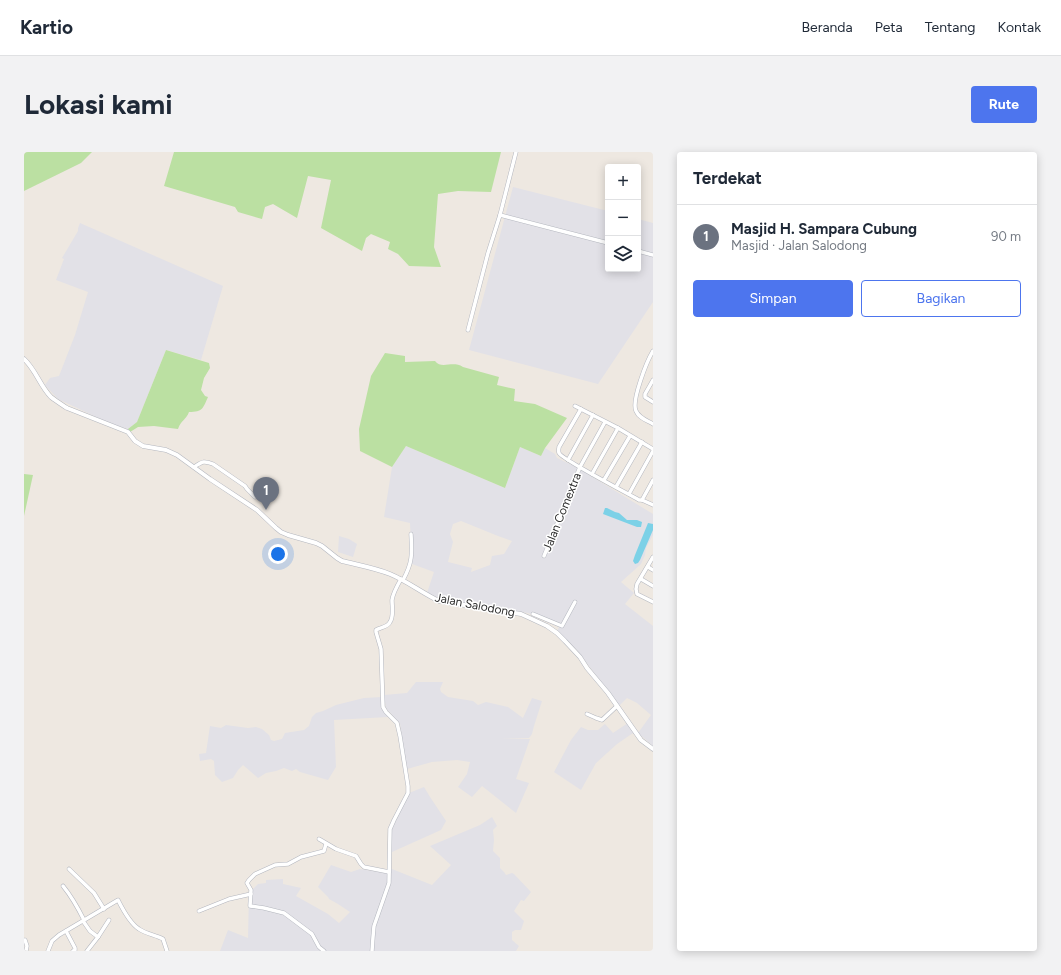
<!DOCTYPE html>
<html lang="id">
<head>
<meta charset="utf-8">
<style>
	:root { --surface:#fff; --page:#f2f2f3; --text:#1f2937; --muted:#747a83; --line:#e0e1e3; --accent:#4d75ee }
	body { margin:0; font-family:Figtree,sans-serif; background:var(--page); color:var(--text) }
	.controls { position:absolute; right:12px; top:12px; display:grid; overflow:hidden; border-radius:4px; box-shadow:0 2px 10px #0003 }
	.controls button { width:36px; height:36px; display:grid; place-items:center; padding:0; border:0; border-bottom:1px solid var(--line); background:var(--surface); color:var(--text); font:20px sans-serif }
	.you { position:absolute; left:254px; top:402px; width:14px; height:14px; margin:-10px; border:3px solid #fff; border-radius:50%; background:#1a73e8; box-shadow:0 0 0 6px #1a73e833 }
	.badge { display:grid; place-items:center; width:26px; height:26px; border-radius:50%; background:var(--accent); color:#fff; font-size:13px; font-weight:700 }
	.pin { position:absolute; translate:-50% -33px; filter:drop-shadow(0 1px 2px #0008) }
	.pin::after { content:''; position:absolute; top:21px; width:14px; height:12px; background:inherit; clip-path:polygon(0 0,100% 0,50% 100%) }
	.list { margin:0; padding:0; list-style:none }
	h2 { display:flex; justify-content:space-between; align-items:center; height:52px; margin:0; padding:0 16px; font-size:17px }
	h2 small { font-size:13px; font-weight:400; color:var(--muted) }
	.list li { display:grid; grid-template-columns:26px 1fr auto; gap:12px; align-items:center; box-sizing:border-box; height:64px; padding:0 16px; border-top:1px solid var(--line) }
	.list b { display:block; font-size:15px; white-space:nowrap }
	.list p { margin:0; font-size:13px; white-space:nowrap; color:var(--muted) }
	.list em { font-size:13px; font-style:normal; color:var(--muted) }
	.actions { display:flex; gap:8px; padding:12px 16px }
	.actions a { flex:1; padding:9px 0; border:1px solid var(--accent); border-radius:4px; text-align:center; font-size:14px; color:var(--accent) }
	.actions .main { background:var(--accent); color:#fff }
	.icon { flex:none; width:22px; height:22px; fill:none; stroke:currentColor; stroke-width:2; stroke-linecap:round; stroke-linejoin:round }
	.map { position:relative; flex:none; width:629px; height:799px; overflow:hidden; border-radius:4px }
	header { display:flex; align-items:center; gap:24px; box-sizing:border-box; height:56px; padding:0 20px; background:var(--surface); border-bottom:1px solid var(--line) }
	header strong { font-size:19px }
	nav { display:flex; gap:22px; margin-inline-start:auto; font-size:14px }
	.intro { display:flex; align-items:center; justify-content:space-between; box-sizing:border-box; height:96px; padding:0 24px }
	h1 { margin:0; font-size:28px }
	.button { padding:10px 18px; border-radius:4px; background:var(--accent); color:#fff; font-size:14px; font-weight:700 }
	main { display:flex; gap:24px; padding:0 24px }
	aside { flex:1; background:var(--surface); border-radius:4px; box-shadow:0 2px 10px #0003 }
	.map>svg:first-child { display:block }
</style>
</head>
<body>
<header>
<strong>Kartio</strong>
<nav><a>Beranda</a><a>Peta</a><a>Tentang</a><a>Kontak</a></nav>
</header>
<div class="intro"><h1>Lokasi kami</h1><a class="button">Rute</a></div>
<main>
<div class="map">
<svg width="629" height="799" viewBox="0 0 629 799">
	<rect width="100%" height="100%" fill="#eee8e1"/>
	<g fill="#e2e1e7" fill-rule="evenodd">
		<polygon points="489,35 584,59 584,117 614,117 614,67 629,71 629,150 574,232 445,198"/>
		<polygon points="56,71 199,134 177,208 142,198 113,270 104,277 87,272 34,247 21,233 26,226 35,224 51,183 64,140 32,128 40,107 38,106 54,79 54,76"/>
		<path d="M382,294l99,42 15,-41 21,9 4,-8 10,6 2,4 19,9 77,47v21l-7,13 -1,7 -4,9 -20,18 13,11 -9,11 28,22v120l-15,-13 13,-18 -14,-12 -10,-5 -8,8 -42,-56 -20,-19 2,-4 -31,-14 -84,-13 -17,-7 7,-21 -22,-8 -2,-41 -26,-6 8,-50zM437,369l37,15 14,5 -8,13 -12,2 -2,9 -19,7 1,-4 -24,-6 5,-20 -3,-8 3,-10z"/>
		<polygon points="315,384 325,387 333,392 329,405 314,400"/>
		<polygon points="392,530 419,530 416,537 417,540 424,545 449,549 454,553 462,550 484,555 499,566 508,546 518,549 510,574 508,582 505,586 476,586 506,587 492,627 505,631 492,661 458,634 448,645 434,635 443,622 446,610 433,608 408,610 383,617 376,572 362,556 360,543 383,541"/>
		<polygon points="358,545 359,559 364,565 310,568 312,615 304,628 276,620 272,617 268,619 260,616 252,619 242,621 234,626 219,613 214,618 209,626 198,630 191,623 190,609 187,607 176,609 175,602 182,601 186,574 197,576 202,573 224,576 232,575 238,577 245,583 247,588 250,589 258,587 261,581 280,578 285,574 288,565 292,561 299,559 312,553 340,546"/>
		<polygon points="604,571 609,581 593,592 572,611 557,638 530,620 547,588 557,575 564,578 574,578 581,572 589,581"/>
		<polygon points="400,635 406,645 422,669 417,678 368,700 366,681 369,675 385,641"/>
		<polygon points="468,665 473,674 469,678 470,688 469,699 476,706 476,716 480,720 482,723 488,721 490,722 507,740 500,749 497,748 490,759 500,769 497,778 491,778 488,780 488,788 495,794 492,799 196,799 204,778 224,786 225,741 234,732 242,731 242,728 259,727 259,732 277,736 272,744 304,762 315,771 326,760 314,752 305,747 304,745 294,735 307,713 327,720 336,717 362,721 368,717 408,733 427,713 406,694 456,673"/>
	</g>
	<g fill="#bbe0a2">
		<polygon points="0,0 68,0 57,11 0,39"/>
		<polygon points="150,0 477,0 467,40 434,39 414,42 410,95 417,115 385,114 374,102 364,97 366,90 347,82 342,86 338,99 297,76 307,28 284,24 273,66 249,52 241,55 238,67 214,60 211,55 140,34"/>
		<path d="M142,198l43,13 1,5 -6,10 -3,12 4,6 3,1c-5,11 -5,15 -19,15 -3,8 -8,8 -11,17l-24,-3 -16,1 -8,5 -2,-3 9,-7z"/>
		<path d="M361,201l20,3v6l30,-1c7,9 17,-1 28,6l36,10 -2,8 18,4 -1,12 21,3 32,14 -22,30 -4,8 -21,-9 -15,41 -99,-42 -14,21 -32,-16 -1,-22 12,-53z"/>
		<polygon points="0,322 9,323 0,364"/>
	</g>
	<g fill="#7cd1e7">
		<polygon points="581,356 583,356 591,360 595,361 603,368 613,368 618,370 617,375 613,375 579,362"/>
		<polygon points="624,371 629,372 629,378 616,408 614,411 611,412 609,409 611,403"/>
	</g>
	<g fill="none" stroke-linecap="round" stroke-linejoin="round">
		<defs>
			<g id="minor">
				<polyline points="476,63 584,91"/>
				<polyline points="614,99 629,103"/>
				<polyline points="444,178 464,101 476,63 492,0"/>
				<path d="M629,199c-6,10 -22,50 -17,60 3,7 10,9 17,13"/>
				<polyline points="629,228 621,242 621,245 629,250"/>
				<polyline points="551,254 594,276 629,297"/>
				<path d="M557,257l-22,38c0,2 -1,3 0,6 2,6 70,41 80,47h3l11,5"/>
				<polyline points="544,308 569,263"/>
				<path d="M170,315c8,-5 9,-7 19,-3l32,22 2,3 8,8"/>
				<polyline points="568,322 594,276"/>
				<polyline points="580,328 606,284"/>
				<polyline points="592,335 618,290"/>
				<polyline points="605,342 629,299"/>
				<polyline points="618,348 629,328"/>
				<polyline points="520,404 556,315 581,270"/>
				<polyline points="629,405 613,432 612,437 613,442 629,450"/>
				<polyline points="624,415 629,418"/>
				<polyline points="617,427 629,434"/>
				<path d="M379,428c10,-18 9,-27 8,-46"/>
				<polyline points="509,462 538,474 551,450"/>
				<polyline points="563,562 572,566 578,568 593,554"/>
				<polyline points="295,687 312,697 332,704 337,712 340,715 365,720"/>
				<polyline points="45,717 70,741 80,757"/>
				<path d="M39,734c9,11 15,22 21,34"/>
				<polyline points="175,759 205,747 227,742"/>
				<polyline points="59,769 66,779 74,785 85,768"/>
				<polyline points="42,779 51,796 51,798 49,799"/>
				<polyline points="1,788 3,794 2,799"/>
				<path d="M24,799l4,-10 7,-6 59,-35c4,8 13,24 21,29 7,5 17,6 24,10l4,12"/>
				<polyline points="63,799 74,785"/>
				<polyline points="300,799 295,795 288,782 260,761 240,756 226,754 227,738 223,731 225,728 231,722 251,713 264,712 277,705 300,699 302,692"/>
				<path d="M348,799l1,-14 1,-11 15,-43 1,-54 4,-9 14,-27v-7l-8,-50 -3,-13 -11,-11 -3,-5 -2,-58 -5,-17v-2c5,-3 12,-3 14,-8 4,-5 2,-15 2,-22 1,-7 5,-14 9,-21"/>
			</g>
			<path id="tertiary" d="M0,207c12,11 16,27 27,38 5,4 10,7 16,11l61,24 7,9 8,5 23,4 11,5 33,24 47,31 19,18 5,4 7,3 28,8 6,3 15,12 5,3c16,4 33,7 48,13 17,7 32,19 49,27l82,13 11,5 15,7 10,7 8,8 15,16 7,11 21,25 33,47 12,9"/>
		</defs>
		<use href="#minor" stroke="#b4b7bf" stroke-width="4.5"/>
		<use href="#tertiary" stroke="#b4b7bf" stroke-width="5"/>
		<use href="#minor" stroke="#fff" stroke-width="3.5"/>
		<use href="#tertiary" stroke="#fff" stroke-width="4"/>
	</g>
	<g text-anchor="middle" stroke-width="3" stroke-linejoin="round" paint-order="stroke">
		<g font-size="12" fill="#2d2d2d" stroke="#fff">
			<text transform="translate(538 360) rotate(-68)" y="4">Jalan Comextra</text>
			<text transform="translate(451 453) rotate(11)" y="4">Jalan Salodong</text>
		</g>
	</g>
</svg>
<div class="controls">
<button>+</button>
<button>−</button>
<button><svg class="icon" aria-label="layers" viewBox="0 0 24 24"><path d="M12 4l9 5-9 5-9-5zM3 14l9 5 9-5"/></svg></button>
</div>
<div class="you"></div>
<div class="pin badge" style="left:242px;top:358px;background:#6b7280">1</div>
</div>
<aside>
<h2>Terdekat<small></small></h2>
<ul class="list">
<li><span class="badge" style="background:#6b7280">1</span><div><b>Masjid H. Sampara Cubung</b><p>Masjid · Jalan Salodong</p></div><em>90 m</em></li>
</ul>
<div class="actions"><a class="main">Simpan</a><a>Bagikan</a></div>
</aside>
</main>
</body>
</html>
